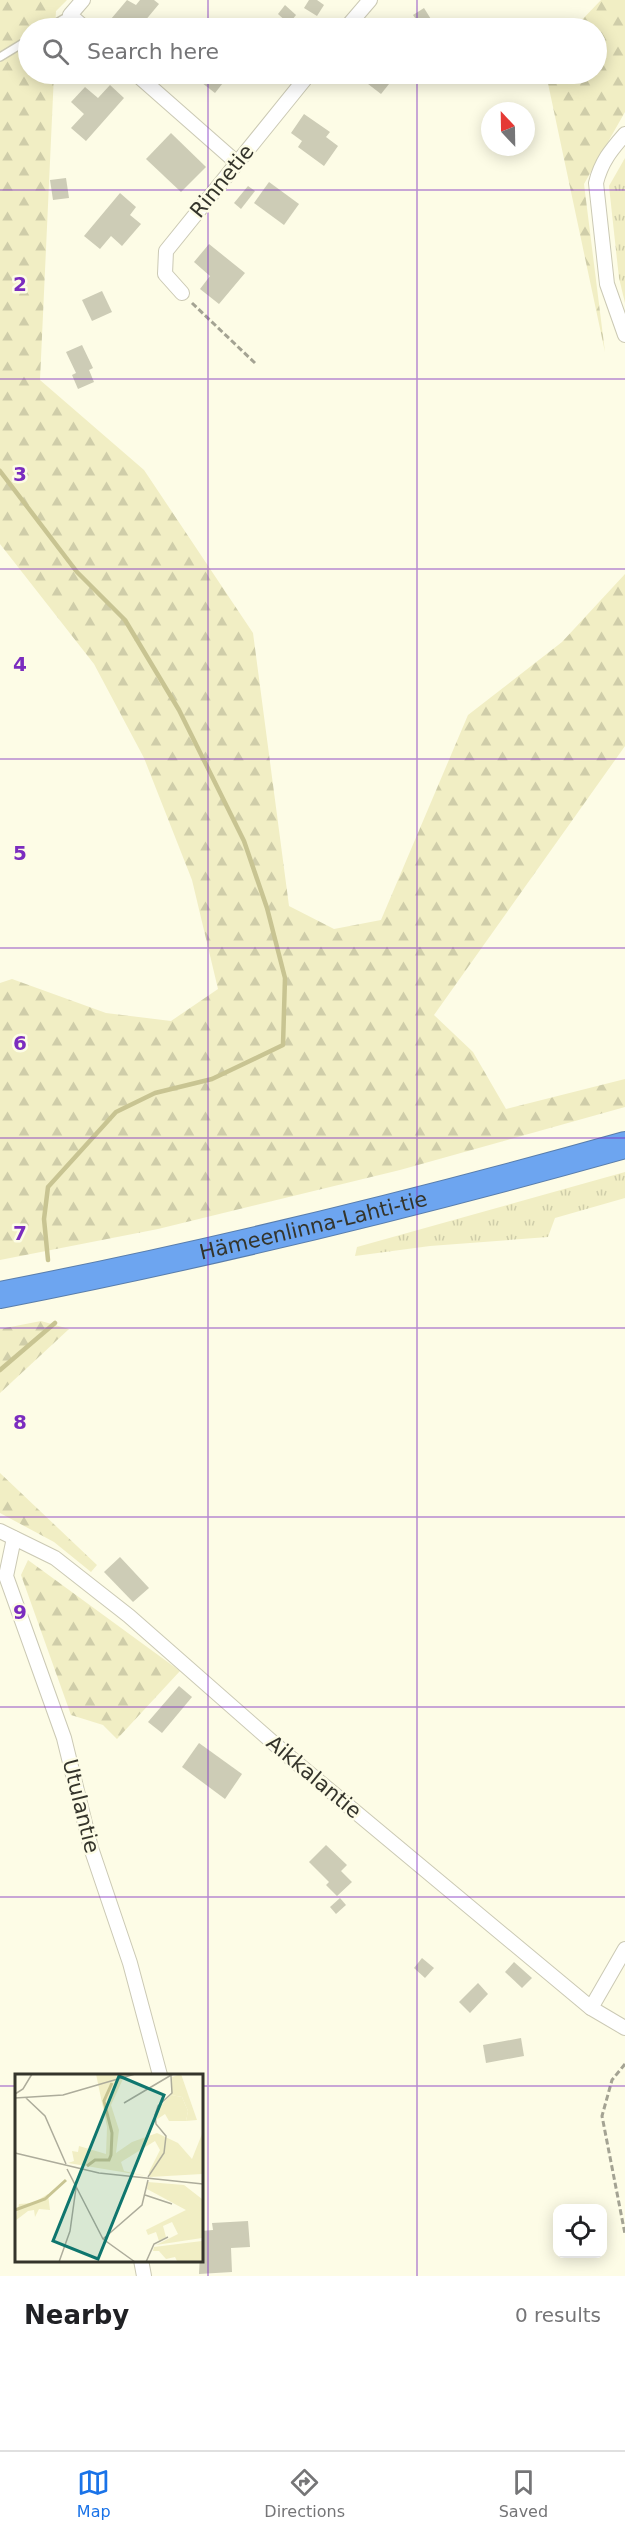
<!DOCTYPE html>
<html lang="en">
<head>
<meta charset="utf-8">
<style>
	:root { --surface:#fff; --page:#f2f2f2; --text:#202124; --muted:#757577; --line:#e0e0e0; --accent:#1a73e8 }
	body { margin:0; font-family:"DejaVu Sans",sans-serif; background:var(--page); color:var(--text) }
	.controls { position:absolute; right:18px; bottom:18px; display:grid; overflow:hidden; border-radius:12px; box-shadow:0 3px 15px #0003 }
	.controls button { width:54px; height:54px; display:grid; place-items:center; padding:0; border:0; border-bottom:2px solid var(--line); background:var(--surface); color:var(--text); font:30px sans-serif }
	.compass { position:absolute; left:481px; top:102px; width:54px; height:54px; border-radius:50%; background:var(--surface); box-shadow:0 3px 15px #0003; rotate:338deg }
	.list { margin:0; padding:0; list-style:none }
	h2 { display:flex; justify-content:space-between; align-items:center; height:78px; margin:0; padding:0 24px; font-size:26px }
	h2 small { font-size:20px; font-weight:400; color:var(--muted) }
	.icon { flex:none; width:33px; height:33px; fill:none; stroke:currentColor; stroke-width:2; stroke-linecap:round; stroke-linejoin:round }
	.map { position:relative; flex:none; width:625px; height:2276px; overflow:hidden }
	.search { position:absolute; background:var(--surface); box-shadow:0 3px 15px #0003; left:18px; right:18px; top:18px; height:66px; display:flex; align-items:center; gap:15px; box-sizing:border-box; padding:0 21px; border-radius:33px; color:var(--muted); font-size:22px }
	.sheet { height:174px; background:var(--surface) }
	nav { display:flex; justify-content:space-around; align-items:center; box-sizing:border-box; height:84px; border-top:2px solid var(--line); background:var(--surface); font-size:16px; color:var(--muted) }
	nav a { display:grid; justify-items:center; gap:3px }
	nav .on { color:var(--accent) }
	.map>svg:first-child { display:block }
</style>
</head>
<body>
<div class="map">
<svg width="625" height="2276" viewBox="0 0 625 2276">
	<defs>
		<pattern id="grass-tufts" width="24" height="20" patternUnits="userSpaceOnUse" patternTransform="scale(1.5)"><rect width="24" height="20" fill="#f1eec4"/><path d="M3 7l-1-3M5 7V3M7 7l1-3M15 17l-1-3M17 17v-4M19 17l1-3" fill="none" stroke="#cfcda9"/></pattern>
		<pattern id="forest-firs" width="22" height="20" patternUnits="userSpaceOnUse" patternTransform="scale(1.5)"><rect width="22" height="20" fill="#f1eec4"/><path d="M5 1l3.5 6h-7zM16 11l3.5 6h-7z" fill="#cfcda9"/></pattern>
	</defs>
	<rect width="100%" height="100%" fill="#fdfce6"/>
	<g fill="url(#grass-tufts)">
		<polygon points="625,158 625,303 619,278 609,186"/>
		<polygon points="625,1172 625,1198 555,1218 548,1237 430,1246 355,1256 357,1247"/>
	</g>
	<g fill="url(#forest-firs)">
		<polygon points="0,0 67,0 56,11 55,28 28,28 28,74 54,74 40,380 144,470 253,633 289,906 334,929 381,920 468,715 562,642 625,574 625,746 434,1015 473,1052 506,1109 625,1079 625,1107 400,1170 158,1229 0,1260 0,983 12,979 106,1013 171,1021 218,989 192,880 144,758 94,664 0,544"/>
		<polygon points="601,0 625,0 625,112 584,184 605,352 546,74 596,74 596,28 574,28"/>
		<polygon points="41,1321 69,1329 0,1393 0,1329"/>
		<polygon points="0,1473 97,1565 91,1572 54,1542 0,1513"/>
		<polygon points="28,1560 180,1671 117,1739 103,1725 71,1715 21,1575"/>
	</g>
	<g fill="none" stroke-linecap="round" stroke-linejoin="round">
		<g stroke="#c8c492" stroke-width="4.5">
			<polyline points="0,471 77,572 125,620 179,710 244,841 267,908 285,978 283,1045 212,1079 155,1093 116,1112 48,1187 44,1219 48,1260"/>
			<polyline points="0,1370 55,1323"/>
		</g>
	</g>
	<g fill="#cdccb6">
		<polygon points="127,0 136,5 140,0 154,0 159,4 139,28 122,28 111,19"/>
		<polygon points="309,0 317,0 324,5 317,16 304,8"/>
		<polygon points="285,5 296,15 289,24 278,14"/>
		<polygon points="424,8 434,24 428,28 422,28 413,15"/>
		<polygon points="202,74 230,74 215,93 197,79"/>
		<polygon points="232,74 249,74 243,82"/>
		<polygon points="361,74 397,74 381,94 359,77"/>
		<polygon points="483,74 502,74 495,83"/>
		<polygon points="110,85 124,98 86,141 71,128 84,114 71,102 85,87 98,98"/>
		<polygon points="304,114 330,132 326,137 338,146 324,166 298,147 302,141 291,133"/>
		<polygon points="171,133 206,167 181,192 146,159"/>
		<polygon points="66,178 69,198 53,200 50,180"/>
		<polygon points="269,182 299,204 284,225 254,203"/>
		<polygon points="248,186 255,191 241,209 234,203"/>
		<polygon points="120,193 136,207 130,215 141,224 122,246 111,236 100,249 84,236"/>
		<polygon points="209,244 245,273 219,304 200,289 210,276 194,262"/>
		<polygon points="102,291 112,312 92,321 82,300"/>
		<polygon points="82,345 93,368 89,370 94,382 78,389 72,375 76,373 66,352"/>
		<polygon points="120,1557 149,1588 133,1602 104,1572"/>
		<polygon points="179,1686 192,1697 162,1733 148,1722"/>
		<polygon points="199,1743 242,1774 225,1799 182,1767"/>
		<polygon points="326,1845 347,1865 341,1871 352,1882 337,1896 326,1885 329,1882 309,1862"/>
		<polygon points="340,1898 346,1905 336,1914 330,1907"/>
		<polygon points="422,1958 434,1968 425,1978 414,1968"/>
		<polygon points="514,1962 532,1978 522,1988 505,1972"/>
		<polygon points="478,1983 488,1994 470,2013 459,2002"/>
		<polygon points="521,2038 524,2056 486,2063 483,2045"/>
		<polygon points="248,2221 250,2247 231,2248 232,2272 199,2274 201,2231 213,2230 212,2223"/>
	</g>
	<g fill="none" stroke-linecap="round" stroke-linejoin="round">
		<defs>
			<g id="lane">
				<polyline points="48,28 70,15"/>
				<polyline points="0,57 28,40"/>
			</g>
			<g id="street">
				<polyline points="83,0 70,15 85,28"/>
				<polyline points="346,28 370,0"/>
				<polyline points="136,74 236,162"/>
				<path d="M625,134c-14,16 -24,28 -29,49l11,101 18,51"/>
				<polyline points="182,293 165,274 166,251 309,74"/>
				<polyline points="0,1531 55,1558 129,1616 286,1754 591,2008 625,2028"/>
				<polyline points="14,1538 6,1576 64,1738 91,1848 130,1963 160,2075"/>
				<polyline points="591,2008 625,1949"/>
				<polyline points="141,2260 144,2276"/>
			</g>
			<g id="highway">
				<path id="s1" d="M0,1295c210,-41 418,-92 625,-150"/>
			</g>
		</defs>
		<use href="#lane" stroke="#cbc9b4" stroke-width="10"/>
		<use href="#street" stroke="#cbc9b4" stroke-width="16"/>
		<use href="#highway" stroke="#597dab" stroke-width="28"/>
		<g stroke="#a4a393" stroke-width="3" stroke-dasharray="6 3" stroke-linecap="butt">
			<polyline points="192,303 256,364"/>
			<polyline points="625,2064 612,2080 602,2116 625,2234"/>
		</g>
		<use href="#lane" stroke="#fff" stroke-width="7"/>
		<use href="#street" stroke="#fff" stroke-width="14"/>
		<use href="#highway" stroke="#6da5f0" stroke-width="26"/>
	</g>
	<path fill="none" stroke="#7b2cbf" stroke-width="1.5" stroke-opacity="0.55" d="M208,0v28M417,0v28M208,74v2202M417,74v2202M0,190h625M0,379h625M0,569h625M0,759h625M0,948h625M0,1138h625M0,1328h625M0,1517h625M0,1707h625M0,1897h625M0,2086h16M201,2086h424"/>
	<g text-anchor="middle" stroke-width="5" stroke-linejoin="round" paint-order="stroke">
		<g font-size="21" fill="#34342b" stroke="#fdfce6">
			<text transform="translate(222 181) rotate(-51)" y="7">Rinnetie</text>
			<text dy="7" stroke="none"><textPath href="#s1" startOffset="321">Hämeenlinna-Lahti-tie</textPath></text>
			<text transform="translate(314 1777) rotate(40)" y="7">Aikkalantie</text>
			<text transform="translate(81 1806) rotate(76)" y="7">Utulantie</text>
		</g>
	</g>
	<g transform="translate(15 2074)">
		<rect width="188" height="188" fill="#fdfce6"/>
		<path d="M156,21l11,2 6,14 -2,10h-17l-4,-7 -9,6 2,-12z" fill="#f1eec4"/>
		<path d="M81,0h37l-10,5 -12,26 8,25 -3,23 16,-11 25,-9 21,10 14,16 10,-25v40l-52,3 -1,-5 11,-22 -5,-9 -34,21 3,9 22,5 -78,-13 6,-2 -2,-10 6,1 1,-6 27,8 1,-27zM166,0l16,46 -11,1 2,-10 -6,-14 -11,-2 1,-18zM133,108l36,3 18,14v39l-46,7 22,-11 -6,-12 -9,4 3,11 -7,4 -3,-9 -8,3 -2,-5 40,-20 -39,-21zM33,120l2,16 -11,-1 -4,8 -1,-7 -6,1 -13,10 4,-17 14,-1zM187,167v20h-25l-2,-4 -9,2 -7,-8h-6l1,-4z" fill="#f1eec4"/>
		<path fill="none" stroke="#c8c492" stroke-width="3" d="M72,92l8,-6h14l2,-5 1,-22 -8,-32 8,-18M0,136l30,-11 21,-19"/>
		<path fill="none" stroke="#adac9b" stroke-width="1.5" d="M0,20l8,-5 9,-15M0,24l48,-3 72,-21M11,24l19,18 21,48M109,29l49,-29M0,79l84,20 104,11M52,95l36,70 32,23M133,103l16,-24 2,-17 -10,-12 -1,-9 3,-9 14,-13 -1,-17M130,121l27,9M88,165l39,-34 6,-25M44,188l11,-31 6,-43M131,188l8,-18 14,-7"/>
		<path fill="#0f766e" fill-opacity="0.15" stroke="#0f766e" stroke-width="3" d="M104,2l45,19 -66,164 -45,-18z"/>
		<rect width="188" height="188" fill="none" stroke="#34342b" stroke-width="3"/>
	</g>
	<g font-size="20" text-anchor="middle" font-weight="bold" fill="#7b2cbf" stroke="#fdfce6" stroke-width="5" stroke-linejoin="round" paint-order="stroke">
		<text x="20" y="291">2</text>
		<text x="20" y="481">3</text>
		<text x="20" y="671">4</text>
		<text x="20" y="860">5</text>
		<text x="20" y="1050">6</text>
		<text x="20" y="1240">7</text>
		<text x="20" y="1429">8</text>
		<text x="20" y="1619">9</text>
	</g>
</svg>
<div class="controls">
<button><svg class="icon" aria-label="locate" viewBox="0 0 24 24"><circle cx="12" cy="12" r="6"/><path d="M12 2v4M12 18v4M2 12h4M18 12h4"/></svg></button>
</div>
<svg class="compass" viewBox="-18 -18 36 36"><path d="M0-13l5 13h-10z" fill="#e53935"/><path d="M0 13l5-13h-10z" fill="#757577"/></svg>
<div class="search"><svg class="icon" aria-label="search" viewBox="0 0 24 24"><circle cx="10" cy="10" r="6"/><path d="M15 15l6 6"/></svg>Search here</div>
</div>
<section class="sheet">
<h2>Nearby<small>0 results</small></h2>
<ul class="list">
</ul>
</section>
<nav>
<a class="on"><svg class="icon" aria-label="map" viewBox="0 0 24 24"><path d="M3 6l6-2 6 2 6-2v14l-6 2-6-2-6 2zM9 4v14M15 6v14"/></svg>Map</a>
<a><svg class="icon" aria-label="directions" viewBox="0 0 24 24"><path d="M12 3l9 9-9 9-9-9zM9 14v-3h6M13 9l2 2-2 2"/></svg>Directions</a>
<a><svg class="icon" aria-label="saved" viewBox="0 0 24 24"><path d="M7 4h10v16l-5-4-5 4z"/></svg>Saved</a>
</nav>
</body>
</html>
